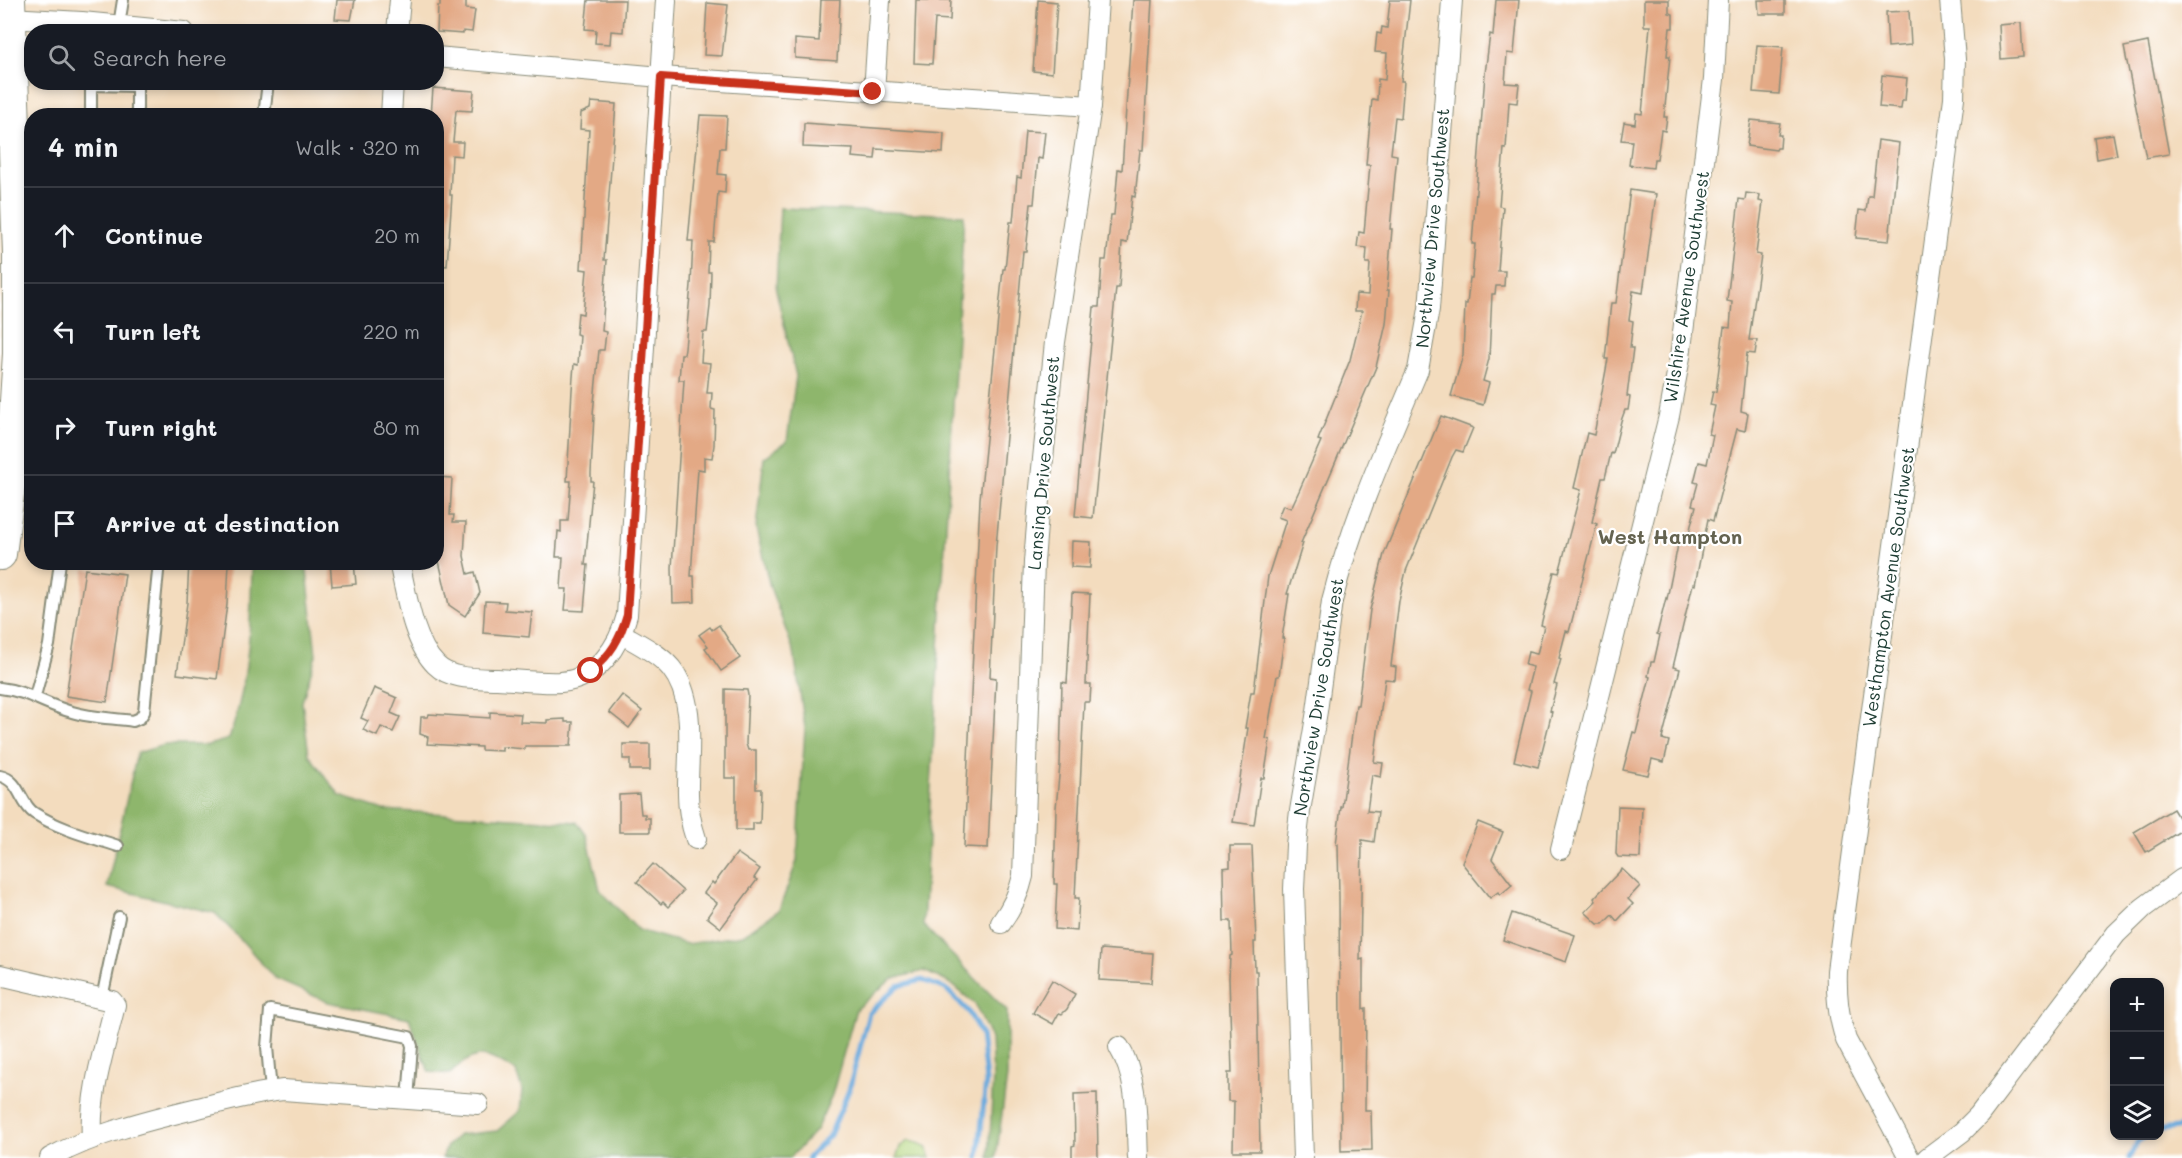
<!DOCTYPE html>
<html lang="en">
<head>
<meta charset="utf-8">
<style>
	:root { --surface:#171b24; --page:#242831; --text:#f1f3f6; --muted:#9ea1a6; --line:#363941 }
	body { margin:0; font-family:Mali,sans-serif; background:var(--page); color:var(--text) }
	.controls { position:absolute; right:18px; bottom:18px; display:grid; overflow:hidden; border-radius:12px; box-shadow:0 3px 9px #0003 }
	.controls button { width:54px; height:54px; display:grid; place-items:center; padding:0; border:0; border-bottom:2px solid var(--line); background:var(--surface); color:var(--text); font:30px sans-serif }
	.stop { position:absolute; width:18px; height:18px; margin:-14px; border:4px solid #c8321e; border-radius:50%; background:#fff }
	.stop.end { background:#c8321e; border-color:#fff; box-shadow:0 2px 6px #0008 }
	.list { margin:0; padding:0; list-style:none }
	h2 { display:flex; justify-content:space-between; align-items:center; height:78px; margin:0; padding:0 24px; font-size:26px }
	h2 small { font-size:20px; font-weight:400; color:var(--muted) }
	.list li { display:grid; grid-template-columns:39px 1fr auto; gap:18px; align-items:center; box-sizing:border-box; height:96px; padding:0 24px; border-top:2px solid var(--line) }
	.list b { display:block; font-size:22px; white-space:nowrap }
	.list em { font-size:20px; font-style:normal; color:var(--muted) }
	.icon { flex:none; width:33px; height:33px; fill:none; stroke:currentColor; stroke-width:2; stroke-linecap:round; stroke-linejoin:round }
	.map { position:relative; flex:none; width:2182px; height:1158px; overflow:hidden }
	.search { position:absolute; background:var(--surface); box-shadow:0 3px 9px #0003; left:24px; top:24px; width:420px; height:66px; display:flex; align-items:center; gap:15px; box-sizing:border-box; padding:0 21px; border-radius:24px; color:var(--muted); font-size:22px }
	.panel { position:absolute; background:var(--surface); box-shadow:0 3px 9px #0003; left:24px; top:108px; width:420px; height:462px; border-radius:24px }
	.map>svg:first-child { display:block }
</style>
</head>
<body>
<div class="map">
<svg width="2182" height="1158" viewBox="0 0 2182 1158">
	<rect width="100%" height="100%" fill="#fff"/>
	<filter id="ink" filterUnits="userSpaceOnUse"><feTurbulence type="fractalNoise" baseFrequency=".0167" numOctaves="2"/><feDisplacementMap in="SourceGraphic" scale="12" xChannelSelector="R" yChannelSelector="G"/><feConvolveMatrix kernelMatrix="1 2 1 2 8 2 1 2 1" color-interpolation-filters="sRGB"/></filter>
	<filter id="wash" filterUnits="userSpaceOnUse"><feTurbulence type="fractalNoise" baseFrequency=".008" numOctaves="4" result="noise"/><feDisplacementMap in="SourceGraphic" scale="24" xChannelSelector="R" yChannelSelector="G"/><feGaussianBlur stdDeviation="1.35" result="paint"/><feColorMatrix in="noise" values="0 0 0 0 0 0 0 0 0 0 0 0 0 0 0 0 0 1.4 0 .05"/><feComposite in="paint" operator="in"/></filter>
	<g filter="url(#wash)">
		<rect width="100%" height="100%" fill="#f3dcbe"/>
		<path fill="#b3d57d" stroke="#698958" stroke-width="1.5" d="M908,1141c14,2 19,4 23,17h-35l4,-11z"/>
		<path fill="#8eb66c" stroke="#567a50" stroke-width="1.5" d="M780,208l184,7 -41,710 84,86v66l-11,81h-7l4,-81 -2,-38 -16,-35 -25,-21 -26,-12 -32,8 -36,30 -24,86 -16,35 -26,28h-348l5,-12 12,-11 38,-4 23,-20 2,-21 -6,-19c-31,-17 -39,-24 -66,3l-21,-2 -20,-54 -81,-16 -53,-23 -30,-35 -30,-31 -108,-26 30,-134 27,-8h44l21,-6c20,-56 22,-117 23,-176l54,-1 10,93 -14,47 7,53 31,41 43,14 194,12 10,14 13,54 38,40 49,14 56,-9 36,-25 18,-49 8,-133 -11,-76 -24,-65 -14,-59 8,-70 23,-17 9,-65 -20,-86z"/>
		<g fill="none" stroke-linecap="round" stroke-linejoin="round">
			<g stroke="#6aaadd" stroke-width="5">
				<polyline points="2160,1130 2177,1128 2182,1124"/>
				<polyline points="808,1158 830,1135 849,1090 869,1013 898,986 922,980 946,989 968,1011 981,1034 986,1081 978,1158"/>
				<polyline points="2129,1158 2138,1141 2147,1136"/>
			</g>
		</g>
		<g id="blocks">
			<g fill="#e3a985">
				<polygon points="337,0 355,0 351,20 335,19"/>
				<polygon points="440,0 466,0 466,9 475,10 472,32 463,31 463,34 437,32 438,6 440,6"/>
				<polygon points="588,0 625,0 623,32 611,31 610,44 595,43 596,30 585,29"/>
				<polygon points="821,0 840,0 837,61 795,58 795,39 819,41"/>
				<polygon points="916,0 951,0 950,20 935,19 932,64 914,63"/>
				<polygon points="1038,0 1057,2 1052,73 1033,71"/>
				<polygon points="1133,0 1152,0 1143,150 1140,150 1135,197 1132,196 1127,243 1122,242 1119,288 1116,288 1093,518 1075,516 1094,307 1099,307 1102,260 1106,260 1111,215 1114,215 1118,169 1122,170"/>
				<polygon points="1390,0 1410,0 1401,81 1404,81 1401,118 1395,117 1391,154 1397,155 1390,229 1392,229 1387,290 1389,290 1386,324 1376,367 1301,543 1303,543 1287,594 1289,594 1282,638 1284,638 1279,676 1277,676 1266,739 1270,740 1264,778 1261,778 1254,825 1233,822 1248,728 1245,728 1251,692 1254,692 1268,576 1286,520 1278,517 1283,505 1291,508 1299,491 1321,441 1318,440 1350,360 1362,311 1355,311 1356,294 1368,295 1370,263 1366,263 1367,248 1357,247 1359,232 1364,233 1370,165 1366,165 1372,99 1377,100 1378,79 1385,80 1387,53 1375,52 1377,33 1381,34 1382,27 1387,28"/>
				<polygon points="1496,0 1519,0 1514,54 1507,53 1505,83 1519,84 1517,103 1509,102 1506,149 1504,148 1499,206 1503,207 1498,271 1505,271 1504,286 1496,286 1495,294 1492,294 1489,359 1483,381 1489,383 1483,405 1451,396 1463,355 1465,304 1467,304 1470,278 1472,278 1475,244 1472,244 1485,74 1490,34 1493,35"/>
				<polygon points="1644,0 1669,0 1669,13 1673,14 1673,28 1670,28 1667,56 1670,56 1664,117 1667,117 1665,131 1661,130 1657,159 1654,159 1653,168 1629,165 1632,141 1621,140 1624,122 1635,124 1636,113 1642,114 1650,26 1644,26"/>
				<polygon points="1758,0 1785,0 1785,14 1759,14"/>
				<polygon points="707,3 728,5 722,56 704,55"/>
				<polygon points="1909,11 1911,45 1888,47 1886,12"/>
				<polygon points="2021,23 2023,57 2001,59 1999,25"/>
				<polygon points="2148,42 2169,154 2146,158 2124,47"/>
				<polygon points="1757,45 1783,47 1779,94 1753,92"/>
				<polygon points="1882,75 1907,78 1905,101 1902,101 1901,109 1879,107"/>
				<polygon points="433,88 474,91 472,111 456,110 453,142 463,142 462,156 452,155 450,195 452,195 447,266 436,265 436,116 431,116"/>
				<polygon points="591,102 616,104 604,260 607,260 602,331 606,332 604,350 599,350 593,414 594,415 591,473 591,481 593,481 585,565 588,565 584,611 565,610 567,589 561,589 563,557 556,557 558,531 561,532 561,521 568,521 571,481 567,481 572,390 574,364 578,365 580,335 576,334 578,313 583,314 587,270 581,269 589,130 580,129 581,113 590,109"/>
				<polygon points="700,115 727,116 725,148 720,148 718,174 726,175 725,193 718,192 714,242 709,242 708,272 711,272 710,306 707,332 703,332 701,362 710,363 707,393 712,393 711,409 715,410 714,445 712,458 704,457 704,470 698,469 691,576 694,576 695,602 673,603 672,568 684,380 679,380 681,354 684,354 685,348 691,285 693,241 688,241"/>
				<polygon points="1751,120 1780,123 1778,135 1781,135 1780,148 1777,148 1776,150 1747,146"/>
				<polygon points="804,123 944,133 943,153 876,149 875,159 852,157 853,149 803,147"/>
				<polygon points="1025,131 1045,132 1042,159 1038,158 1034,204 1031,204 1026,251 1023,251 996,546 990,677 996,678 988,848 964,847 980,499 1003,269 1005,269 1010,222 1013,222 1017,177 1021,178"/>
				<polygon points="2113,134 2117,155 2097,159 2094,137"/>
				<polygon points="1878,140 1899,143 1889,241 1856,238 1859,210 1866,211 1868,196 1872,196"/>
				<polygon points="1630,190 1656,194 1643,293 1633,291 1629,320 1633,321 1630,348 1633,348 1627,396 1630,397 1628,410 1625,410 1621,421 1613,454 1611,453 1605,478 1602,478 1592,522 1597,524 1569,632 1566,631 1559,658 1561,659 1554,684 1557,685 1550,711 1552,712 1538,767 1514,761 1531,691 1527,690 1533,667 1525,665 1528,652 1537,654 1544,626 1541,625 1554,572 1559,573 1581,490 1574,488 1587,433 1594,435 1608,359 1605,359 1611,303 1616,303"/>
				<polygon points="1746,193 1760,195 1759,201 1763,202 1756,254 1761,255 1749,340 1757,340 1755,354 1747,353 1741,411 1748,413 1745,431 1737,429 1713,521 1708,519 1695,585 1693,584 1673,667 1680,669 1662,739 1669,741 1664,762 1652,759 1648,775 1623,770 1633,732 1636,733 1650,677 1648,676 1651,662 1654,662 1660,635 1657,634 1666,598 1667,599 1680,535 1688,537 1696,506 1692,505 1698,483 1694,482 1699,462 1707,464 1713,435 1709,434 1715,406 1710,405 1713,391 1716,392 1724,327 1730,328 1732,302 1727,301 1739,199 1745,200"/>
				<polygon points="1441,416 1473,428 1463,452 1456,450 1452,457 1406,571 1399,601 1391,666 1396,667 1395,680 1385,679 1374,762 1383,763 1381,777 1372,775 1367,811 1378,812 1374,842 1362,840 1360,960 1363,959 1363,1009 1366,1008 1365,1110 1371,1110 1372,1150 1341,1151 1339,897 1338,844 1336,844 1341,807 1342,807 1356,705 1358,705 1370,610 1384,554"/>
				<polygon points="436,477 452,478 450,515 454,515 453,522 466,522 464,556 468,574 475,572 480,593 465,616 449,605 436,548"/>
				<polygon points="1072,541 1091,542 1090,568 1071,567"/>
				<polygon points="189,562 229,562 227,604 217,679 177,674 187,603"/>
				<polygon points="330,562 354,562 356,584 332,586"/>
				<polygon points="85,569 125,574 107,702 66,696"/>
				<polygon points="1072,593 1090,594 1086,684 1091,684 1090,702 1084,702 1075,898 1079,898 1077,931 1055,929 1057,884 1054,884 1056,808 1060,765 1062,682 1067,683"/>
				<polygon points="485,601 506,602 505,610 532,612 529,637 483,633"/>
				<polygon points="719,625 740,658 721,671 705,648 708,646 699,635 710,627 712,630"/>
				<polygon points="374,688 397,698 391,713 400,717 393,732 381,727 377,736 363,730 368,721 361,718"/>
				<polygon points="725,689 747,690 748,695 746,744 748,750 756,750 756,789 761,789 760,823 753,823 753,830 736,830 736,778 725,778"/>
				<polygon points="622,695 642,711 629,728 609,712"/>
				<polygon points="490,712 521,714 520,722 547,723 547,720 565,719 565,722 573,722 571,746 525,746 525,749 502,747 502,751 481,750 481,747 427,744 428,737 420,734 421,717 428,717 429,714 490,718"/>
				<polygon points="623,744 650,744 650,770 630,770 630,759 623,759"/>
				<polygon points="639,794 641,814 645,814 645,818 650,818 650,832 619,832 619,795"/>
				<polygon points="1618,806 1642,807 1640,858 1618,857 1616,854"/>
				<polygon points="2173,809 2182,824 2182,830 2146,852 2134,832"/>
				<polygon points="1478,822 1503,832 1492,859 1512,885 1500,895 1498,892 1490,898 1462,863"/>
				<polygon points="1230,846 1252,846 1256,942 1254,942 1255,971 1257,971 1260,1151 1233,1151 1234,1101 1228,1101 1228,1073 1232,1073 1229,978 1230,956 1232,955 1231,921 1224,921 1223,868 1230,867"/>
				<polygon points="737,853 760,869 754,878 757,880 721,928 707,917 717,903 704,893 712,882 714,884"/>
				<polygon points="653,864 683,891 668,907 663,902 661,904 637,882"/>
				<polygon points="1622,869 1640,886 1628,899 1633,904 1617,921 1612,915 1603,924 1598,924 1585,912 1596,901 1594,898"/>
				<polygon points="1512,913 1575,935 1566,962 1503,940"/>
				<polygon points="1101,949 1153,953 1151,983 1099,980"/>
				<polygon points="1052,980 1075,994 1067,1009 1062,1014 1059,1013 1053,1024 1033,1013"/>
				<polygon points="1097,1093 1098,1158 1072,1158 1072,1146 1075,1145 1074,1094"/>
			</g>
		</g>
	</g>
	<g filter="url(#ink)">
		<use href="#blocks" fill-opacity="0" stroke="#898c79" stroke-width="1.5"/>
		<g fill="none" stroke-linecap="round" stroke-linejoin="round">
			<defs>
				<g id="service">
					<polyline points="119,25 123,0"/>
					<polyline points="137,86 137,116"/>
					<polyline points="91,116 91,85 137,86 137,82"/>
					<polyline points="264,116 268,82"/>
					<path d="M0,688c28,3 46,17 72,24 19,6 41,6 61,9l7,-3 4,-6 15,-150"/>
					<polyline points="35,696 49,645 60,562"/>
					<path d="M0,776c20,4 20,28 34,37 25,16 56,24 84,33"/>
					<polyline points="102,998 119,917"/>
					<polyline points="271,1091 267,1047 270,1010 409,1037 412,1046 408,1100"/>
				</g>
				<g id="minor">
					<polyline points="9,18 82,22 184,32"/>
					<polyline points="397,32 400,0"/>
					<polyline points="436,57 661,77 1091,106"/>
					<polyline points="874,92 880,0"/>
					<polyline points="391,116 393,82"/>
					<path d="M399,562c7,30 14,81 37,103 15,15 41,13 61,14 21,1 43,4 64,3 37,-3 58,-36 66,-67l39,-615"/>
					<path d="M622,634c17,10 36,19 49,34 27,34 16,86 17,126 0,15 3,30 8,45"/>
					<polyline points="1561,849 1669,416 1680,357 1714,79 1718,0"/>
					<path d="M1001,923c11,-15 18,-29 22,-47l11,-314 6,-74 15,-146 36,-236 7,-106"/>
					<path d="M0,975l112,26 3,4c-10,43 -26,88 -23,133"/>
					<path d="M1119,1047c20,33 17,74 19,111"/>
					<path d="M50,1158c46,-25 98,-38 148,-50 28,-7 56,-15 85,-18l195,14"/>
					<path d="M1303,1158l-9,-269 2,-44 4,-34 17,-100 15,-110c20,-80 54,-155 86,-231l11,-61 23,-309"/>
					<path d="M1909,1158l-63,-118c-8,-24 -10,-44 -9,-69l117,-873 1,-39 -5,-59"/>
					<polyline points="1927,1158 1962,1132 1979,1115 2116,934 2143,908 2182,879"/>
				</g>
				<polyline id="primary" points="0,554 12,463 19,354 19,252 9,0"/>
			</defs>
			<use href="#service" stroke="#898c79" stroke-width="14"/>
			<use href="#minor" stroke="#898c79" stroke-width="22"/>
			<use href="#primary" stroke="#898c79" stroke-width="34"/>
			<use href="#service" stroke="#fff" stroke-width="10"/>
			<use href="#minor" stroke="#fff" stroke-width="20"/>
			<use href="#primary" stroke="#fff" stroke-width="32"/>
		</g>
	</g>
	<g fill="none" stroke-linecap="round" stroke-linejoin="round" filter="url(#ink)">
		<path stroke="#c8321e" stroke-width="8" d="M591,671c20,-16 29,-32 36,-56l34,-538 212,15"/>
	</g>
	<g text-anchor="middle" stroke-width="4.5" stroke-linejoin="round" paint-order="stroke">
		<g font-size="18" fill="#1f3d34" stroke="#fff">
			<text transform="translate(1433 228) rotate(-85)" y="6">Northview Drive Southwest</text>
			<text transform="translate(1687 287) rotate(-82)" y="6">Wilshire Avenue Southwest</text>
			<text transform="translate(1044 463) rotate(-85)" y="6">Lansing Drive Southwest</text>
			<text transform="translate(1889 587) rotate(-82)" y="6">Westhampton Avenue Southwest</text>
			<text transform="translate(1319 697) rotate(-81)" y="6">Northview Drive Southwest</text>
		</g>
		<g font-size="20" font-weight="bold" fill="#646350" stroke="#fff">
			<text x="1670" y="544">West Hampton</text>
		</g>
	</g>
</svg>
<div class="controls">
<button>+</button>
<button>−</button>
<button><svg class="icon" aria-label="layers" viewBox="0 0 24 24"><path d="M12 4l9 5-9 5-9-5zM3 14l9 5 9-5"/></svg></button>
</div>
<div class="stop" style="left:591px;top:671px"></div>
<div class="stop end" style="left:873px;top:92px"></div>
<div class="search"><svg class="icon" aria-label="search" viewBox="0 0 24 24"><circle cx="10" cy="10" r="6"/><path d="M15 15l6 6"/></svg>Search here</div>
<section class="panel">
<h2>4 min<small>Walk · 320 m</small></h2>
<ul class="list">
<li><svg class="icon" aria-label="ahead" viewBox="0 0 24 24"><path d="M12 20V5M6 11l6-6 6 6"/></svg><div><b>Continue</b></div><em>20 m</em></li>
<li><svg class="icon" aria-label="left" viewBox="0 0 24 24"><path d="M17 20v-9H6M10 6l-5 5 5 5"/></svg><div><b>Turn left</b></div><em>220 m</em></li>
<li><svg class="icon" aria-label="right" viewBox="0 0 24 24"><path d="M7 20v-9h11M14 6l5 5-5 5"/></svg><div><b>Turn right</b></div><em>80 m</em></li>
<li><svg class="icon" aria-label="arrive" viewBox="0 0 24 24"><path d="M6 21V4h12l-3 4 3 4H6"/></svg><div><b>Arrive at destination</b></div></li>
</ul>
</section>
</div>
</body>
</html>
